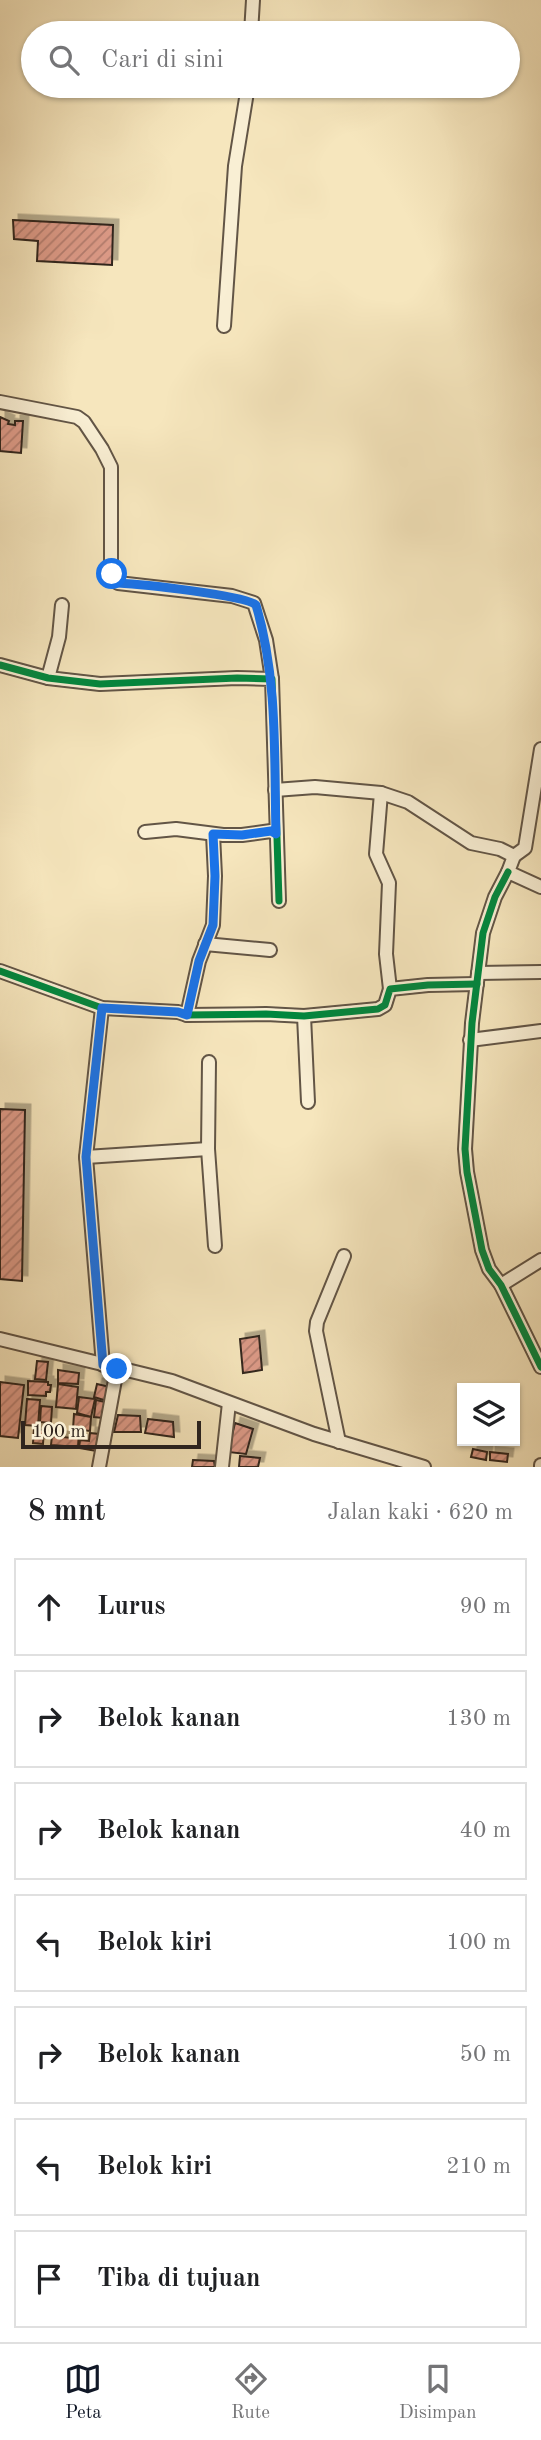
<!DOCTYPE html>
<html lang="id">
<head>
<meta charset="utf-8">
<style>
	:root { --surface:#fff; --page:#f2f2f2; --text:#202124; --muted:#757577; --line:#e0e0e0; --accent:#111827 }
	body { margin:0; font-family:"Old Standard TT",serif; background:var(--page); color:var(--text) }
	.controls { position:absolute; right:21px; bottom:21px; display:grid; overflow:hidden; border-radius:0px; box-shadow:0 2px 5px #0004 }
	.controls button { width:63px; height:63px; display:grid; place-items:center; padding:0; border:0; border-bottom:2px solid var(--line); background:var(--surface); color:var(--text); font:35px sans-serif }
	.scale { position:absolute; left:21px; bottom:18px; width:180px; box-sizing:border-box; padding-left:7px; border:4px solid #30251e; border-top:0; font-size:19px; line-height:24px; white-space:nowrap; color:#30251e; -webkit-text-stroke:5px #f9efd4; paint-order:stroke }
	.stop { position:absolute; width:21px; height:21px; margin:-16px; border:5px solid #1a73e8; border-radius:50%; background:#fff }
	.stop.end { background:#1a73e8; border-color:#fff; box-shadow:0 2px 7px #0008 }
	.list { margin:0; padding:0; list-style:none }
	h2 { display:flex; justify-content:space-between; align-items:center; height:91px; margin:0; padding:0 28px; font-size:30px }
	h2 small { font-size:23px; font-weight:400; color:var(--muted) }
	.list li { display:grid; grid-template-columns:46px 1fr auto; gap:21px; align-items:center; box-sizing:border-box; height:98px; margin:0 14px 14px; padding:0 14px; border:2px solid var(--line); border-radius:0px }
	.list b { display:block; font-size:26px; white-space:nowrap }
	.list em { font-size:23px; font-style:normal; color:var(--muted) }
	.icon { flex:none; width:38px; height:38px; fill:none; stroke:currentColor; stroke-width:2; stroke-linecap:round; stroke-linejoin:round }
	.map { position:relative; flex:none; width:541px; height:1467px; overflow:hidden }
	.search { position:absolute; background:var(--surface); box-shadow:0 2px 5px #0004; left:21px; right:21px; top:21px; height:77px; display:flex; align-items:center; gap:18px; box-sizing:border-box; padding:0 24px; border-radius:38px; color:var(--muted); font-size:26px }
	.sheet { height:875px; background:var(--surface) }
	nav { display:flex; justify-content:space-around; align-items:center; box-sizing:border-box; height:98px; border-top:2px solid var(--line); background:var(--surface); font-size:19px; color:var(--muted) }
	nav a { display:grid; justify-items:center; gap:4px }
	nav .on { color:var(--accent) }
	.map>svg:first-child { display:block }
</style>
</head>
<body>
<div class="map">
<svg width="541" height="1467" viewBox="0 0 541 1467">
	<defs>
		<pattern id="building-hatch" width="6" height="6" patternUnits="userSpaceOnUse" patternTransform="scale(1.75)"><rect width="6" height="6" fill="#dc9a87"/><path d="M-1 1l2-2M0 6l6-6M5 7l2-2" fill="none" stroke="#b37d6e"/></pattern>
		<filter id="shadow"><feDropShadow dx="5.5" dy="-5.5" stdDeviation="0" flood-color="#0004"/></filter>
	</defs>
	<rect width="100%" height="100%" fill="#f6e6bd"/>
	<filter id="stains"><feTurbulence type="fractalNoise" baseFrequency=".00286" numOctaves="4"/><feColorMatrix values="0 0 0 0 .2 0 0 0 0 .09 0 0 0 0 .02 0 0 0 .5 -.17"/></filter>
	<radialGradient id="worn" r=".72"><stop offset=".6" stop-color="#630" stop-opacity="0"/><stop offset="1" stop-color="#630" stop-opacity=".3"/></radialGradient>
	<g fill="url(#building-hatch)" stroke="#30251e" stroke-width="2" filter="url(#shadow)">
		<polygon points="13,220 113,225 112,265 37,261 38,241 14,239"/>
		<polygon points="0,417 9,421 8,424 15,425 15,421 23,421 21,453 0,451"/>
		<polygon points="0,1109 25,1110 22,1281 0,1279"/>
		<polygon points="259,1336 262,1370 243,1373 240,1339"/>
		<polygon points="37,1361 48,1362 46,1380 35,1379"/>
		<polygon points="58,1370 79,1373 78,1384 58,1383"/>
		<polygon points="28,1381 48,1382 48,1385 51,1385 50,1392 46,1392 46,1396 28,1395"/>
		<polygon points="0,1382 24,1385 18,1438 0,1436"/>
		<polygon points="58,1384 78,1387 76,1409 56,1407"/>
		<polygon points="97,1384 110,1387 107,1401 94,1397"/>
		<polygon points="79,1397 95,1399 91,1417 77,1413"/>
		<polygon points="27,1399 40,1400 38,1426 25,1425"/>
		<polygon points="96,1400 105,1402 103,1418 94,1417"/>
		<polygon points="41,1406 52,1407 51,1423 40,1422"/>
		<polygon points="74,1414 91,1417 90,1431 73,1429"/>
		<polygon points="118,1415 140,1416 141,1432 114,1432"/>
		<polygon points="148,1419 173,1422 174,1437 145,1433"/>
		<polygon points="235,1423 253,1429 246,1454 228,1452"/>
		<polygon points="34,1429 44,1430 43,1444 33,1443"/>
		<polygon points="72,1430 79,1431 78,1447 51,1445 52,1436 72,1438"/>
		<polygon points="90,1433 99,1434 97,1451 79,1448 80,1440 89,1441"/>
		<polygon points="473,1449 487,1452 486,1460 471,1457"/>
		<polygon points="490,1452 508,1454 507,1462 490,1460"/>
		<polygon points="240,1456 260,1458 258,1467 239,1467"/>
		<polygon points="193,1460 214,1461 215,1467 192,1467"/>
	</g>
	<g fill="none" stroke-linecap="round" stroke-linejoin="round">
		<defs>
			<g id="street">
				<polyline points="251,33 253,0"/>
				<polyline points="224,326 235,166 248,86"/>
				<polyline points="0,402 77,417 84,422 102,449 111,467 111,567 113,580 118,583 232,596 254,603 266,640 272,679"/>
				<polyline points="0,665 48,678 100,684 237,678 272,679 279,901"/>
				<polyline points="48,678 59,637 62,605"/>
				<polyline points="275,790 315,787 381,793 408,802 471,843 500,849 514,856 508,872 541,887"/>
				<polyline points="381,793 376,854 389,883 386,954 390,989"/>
				<polyline points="145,832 176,829 223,835 242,835 271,831 276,834"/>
				<polyline points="514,856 525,848 541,749"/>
				<polyline points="508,872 495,897 483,933 472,1023 465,1149 467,1172 482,1250 489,1269 501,1285 541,1367"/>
				<polyline points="205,944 270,950"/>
				<polyline points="0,971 102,1008 178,1012 187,1015 266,1014 304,1016 378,1009 385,1005 390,989 428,985 477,984"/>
				<polyline points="478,973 541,972"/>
				<polyline points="102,1008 86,1157 103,1365"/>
				<polyline points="187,1015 199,961 213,925 215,876 213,834"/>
				<polyline points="304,1016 308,1102"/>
				<polyline points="470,1040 541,1031"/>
				<polyline points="209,1062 208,1149 215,1246"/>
				<polyline points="86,1157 208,1149"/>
				<polyline points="501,1285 541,1260"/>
				<polyline points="0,1339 172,1381 314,1434 424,1467"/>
				<polyline points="339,1442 316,1331 317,1322 344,1256"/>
				<polyline points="99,1467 117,1369"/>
				<polyline points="222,1467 229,1403"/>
				<polyline points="541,1467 541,1465"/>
			</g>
		</defs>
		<use href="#street" stroke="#625546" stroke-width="16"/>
		<use href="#street" stroke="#f9efd4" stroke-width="12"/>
		<defs>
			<g id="cycleway">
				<polyline points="0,665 48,678 100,684 237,678 272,679 279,901"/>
				<polyline points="508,872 495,897 483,933 472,1023 465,1149 467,1172 482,1250 489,1269 501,1285 541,1367"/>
				<polyline points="0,971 102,1008 178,1012 187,1015 266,1014 304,1016 378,1009 385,1005 390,989 428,985 477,984"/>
			</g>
		</defs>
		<use href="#cycleway" stroke="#f9efd4" stroke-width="11"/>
		<use href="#cycleway" stroke="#00873e" stroke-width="7"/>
	</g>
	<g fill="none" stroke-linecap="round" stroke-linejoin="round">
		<path stroke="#1a73e8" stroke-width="9" d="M112,574l1,6 5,3c21,1 127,12 138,22 22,74 18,152 20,229l-5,-3 -29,4 -29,-1 2,42 -2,49 -14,36 -12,54 -9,-3 -76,-4 -16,149 17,208 14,4"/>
	</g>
	<rect width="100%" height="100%" filter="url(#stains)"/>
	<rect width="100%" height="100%" fill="url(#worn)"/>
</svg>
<div class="controls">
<button><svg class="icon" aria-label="layers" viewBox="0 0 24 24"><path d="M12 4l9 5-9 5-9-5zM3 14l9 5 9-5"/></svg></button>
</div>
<div class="scale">100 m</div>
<div class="stop" style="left:112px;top:574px"></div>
<div class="stop end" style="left:117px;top:1369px"></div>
<div class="search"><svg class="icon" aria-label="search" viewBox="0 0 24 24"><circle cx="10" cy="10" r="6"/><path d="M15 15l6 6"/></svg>Cari di sini</div>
</div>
<section class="sheet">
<h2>8 mnt<small>Jalan kaki · 620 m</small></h2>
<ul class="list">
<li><svg class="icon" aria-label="ahead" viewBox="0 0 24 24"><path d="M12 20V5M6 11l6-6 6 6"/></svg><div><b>Lurus</b></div><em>90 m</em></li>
<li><svg class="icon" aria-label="right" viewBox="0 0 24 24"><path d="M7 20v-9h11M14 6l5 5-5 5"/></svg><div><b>Belok kanan</b></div><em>130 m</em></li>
<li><svg class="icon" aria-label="right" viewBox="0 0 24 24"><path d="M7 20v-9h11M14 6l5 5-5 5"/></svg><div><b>Belok kanan</b></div><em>40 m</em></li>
<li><svg class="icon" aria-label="left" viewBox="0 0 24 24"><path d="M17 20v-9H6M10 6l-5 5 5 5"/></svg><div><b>Belok kiri</b></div><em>100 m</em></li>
<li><svg class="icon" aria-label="right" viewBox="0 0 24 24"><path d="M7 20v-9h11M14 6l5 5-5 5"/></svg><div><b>Belok kanan</b></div><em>50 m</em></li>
<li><svg class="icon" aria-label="left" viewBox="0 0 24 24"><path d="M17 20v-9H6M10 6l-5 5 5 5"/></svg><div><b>Belok kiri</b></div><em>210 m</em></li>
<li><svg class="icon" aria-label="arrive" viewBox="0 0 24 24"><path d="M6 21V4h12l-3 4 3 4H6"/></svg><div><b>Tiba di tujuan</b></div></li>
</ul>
</section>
<nav>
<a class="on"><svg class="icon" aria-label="map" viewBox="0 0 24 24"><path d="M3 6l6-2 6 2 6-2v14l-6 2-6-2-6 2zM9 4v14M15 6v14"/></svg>Peta</a>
<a><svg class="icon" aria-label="directions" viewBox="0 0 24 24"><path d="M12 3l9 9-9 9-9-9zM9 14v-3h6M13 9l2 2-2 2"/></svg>Rute</a>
<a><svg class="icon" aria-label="saved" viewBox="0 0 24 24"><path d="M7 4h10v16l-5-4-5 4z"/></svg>Disimpan</a>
</nav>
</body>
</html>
